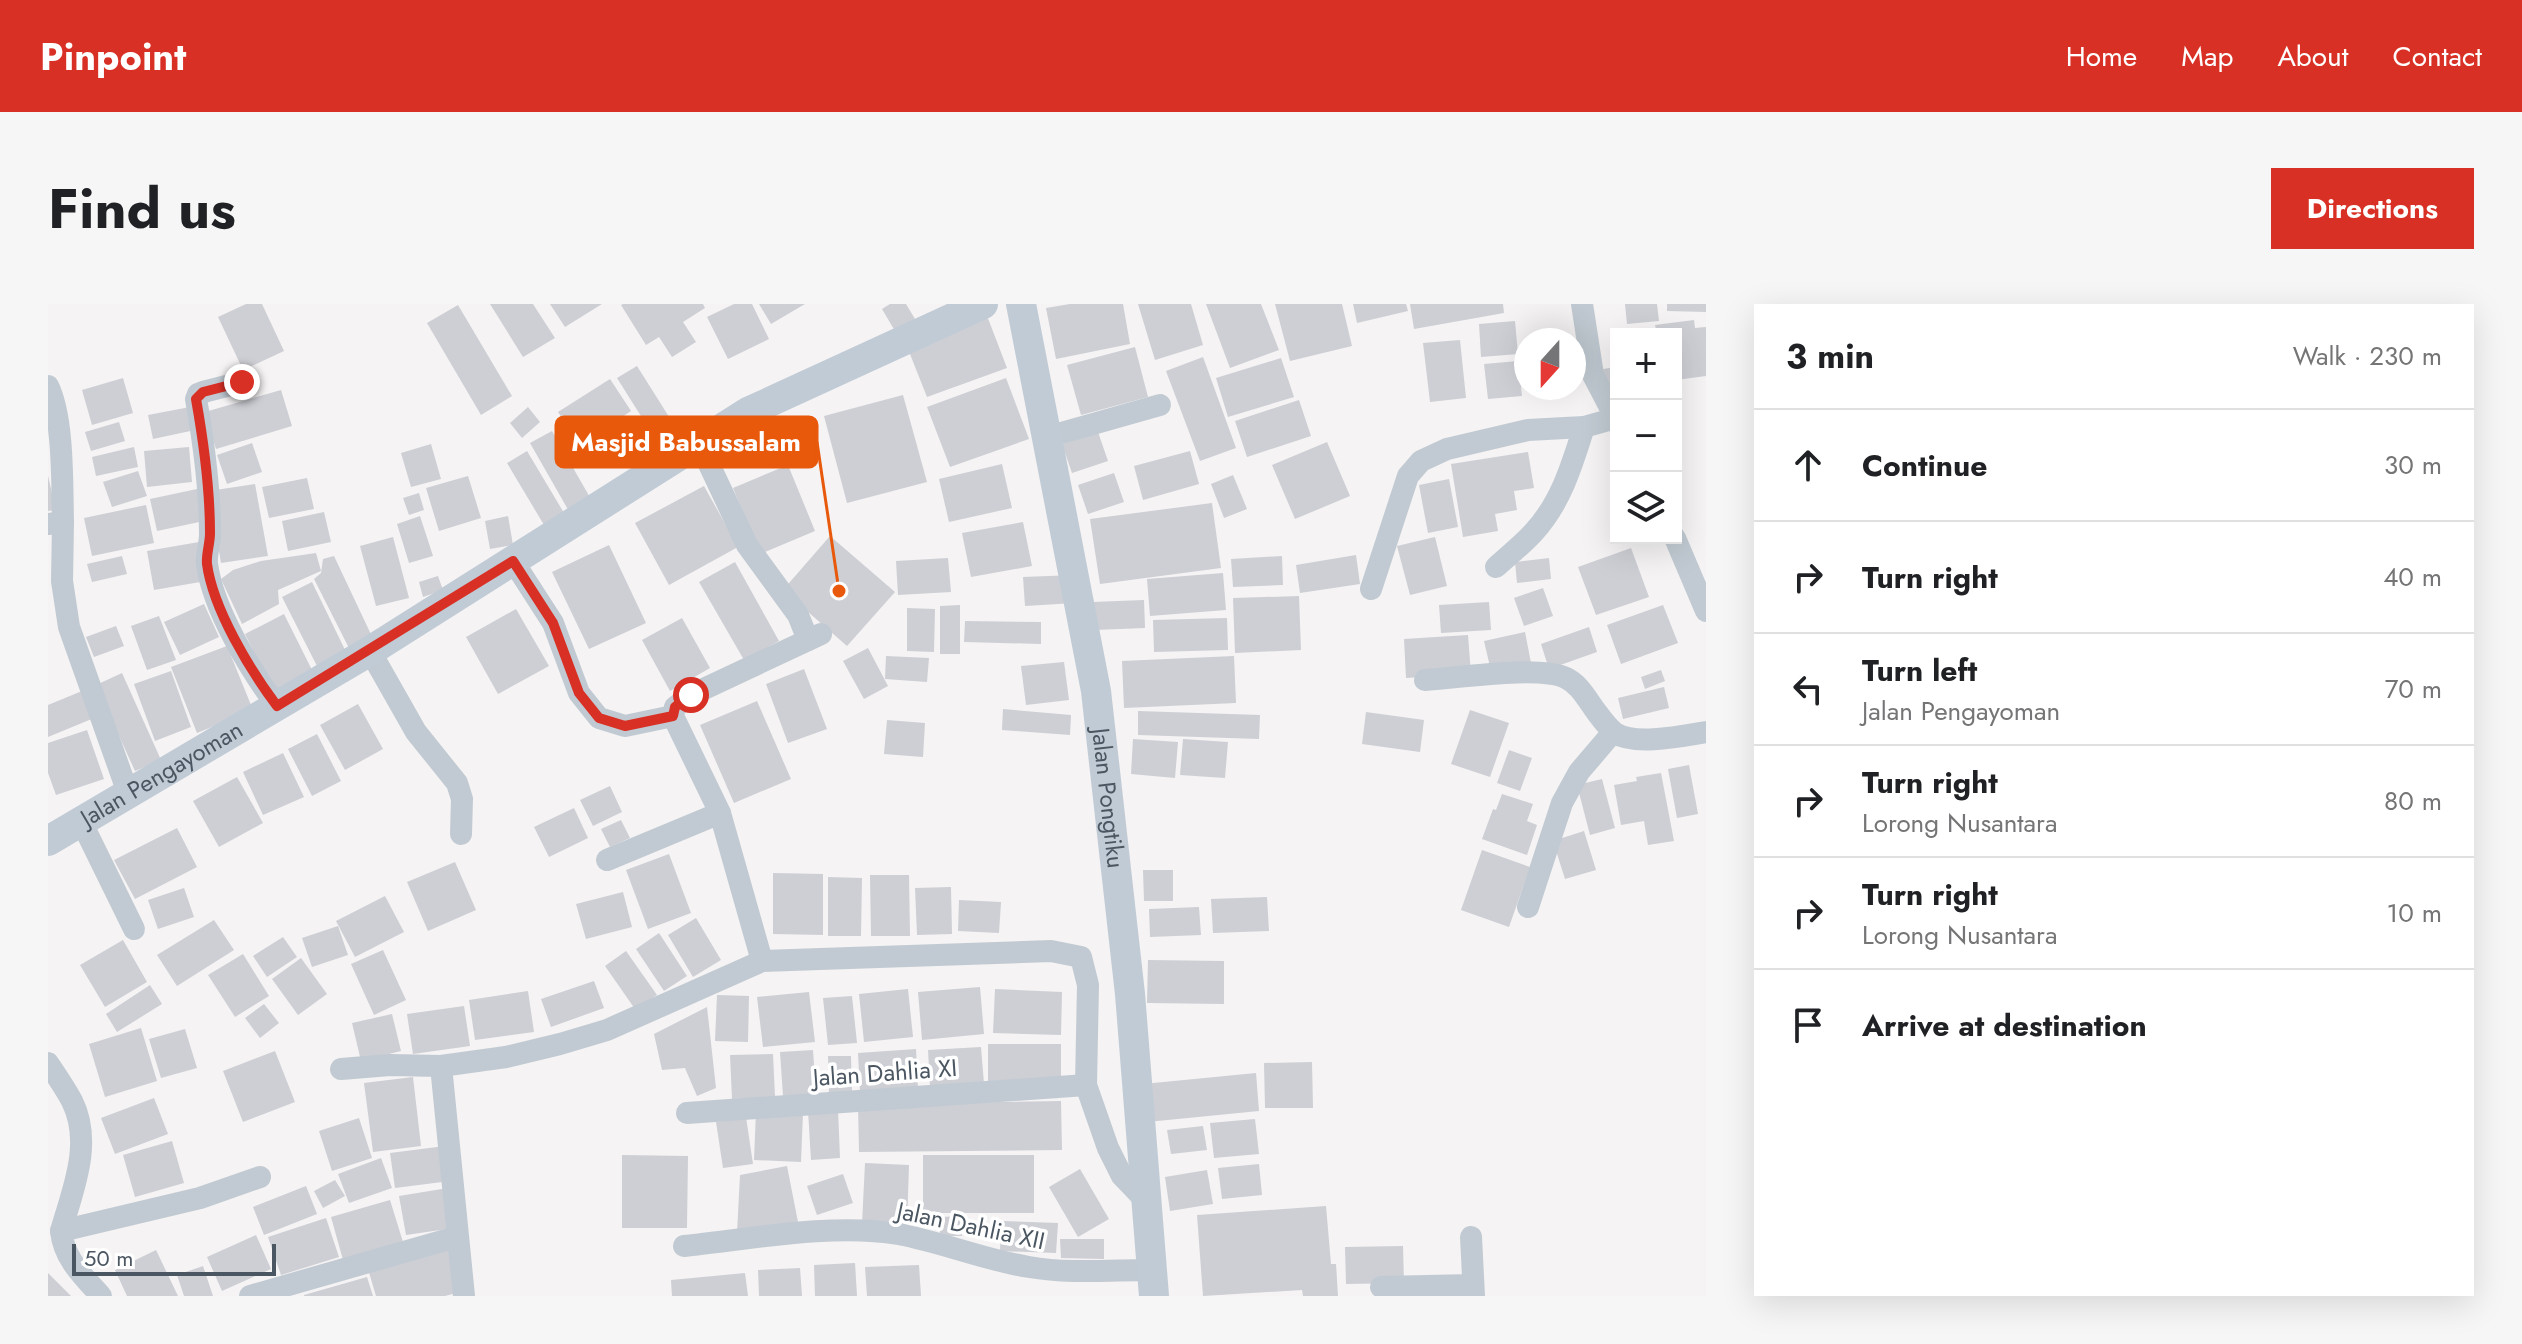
<!DOCTYPE html>
<html lang="en">
<head>
<meta charset="utf-8">
<style>
	:root { --surface:#fff; --page:#f6f6f6; --text:#202124; --muted:#757577; --line:#e0e0e0; --accent:#d93025 }
	body { margin:0; font-family:Jost,sans-serif; background:var(--page); color:var(--text) }
	.controls { position:absolute; right:24px; top:24px; display:grid; overflow:hidden; border-radius:0px; box-shadow:0 8px 32px #0002 }
	.controls button { width:72px; height:72px; display:grid; place-items:center; padding:0; border:0; border-bottom:2px solid var(--line); background:var(--surface); color:var(--text); font:40px sans-serif }
	.compass { position:absolute; left:1466px; top:24px; width:72px; height:72px; border-radius:50%; background:var(--surface); box-shadow:0 8px 32px #0002; rotate:201deg }
	.scale { position:absolute; left:24px; bottom:20px; width:204px; box-sizing:border-box; padding-left:8px; border:4px solid #4a5661; border-top:0; font-size:22px; line-height:28px; white-space:nowrap; color:#4a5661; -webkit-text-stroke:6px #fff; paint-order:stroke }
	.stop { position:absolute; width:24px; height:24px; margin:-18px; border:6px solid #d93025; border-radius:50%; background:#fff }
	.stop.end { background:#d93025; border-color:#fff; box-shadow:0 2px 8px #0008 }
	.list { margin:0; padding:0; list-style:none }
	h2 { display:flex; justify-content:space-between; align-items:center; height:104px; margin:0; padding:0 32px; font-size:34px }
	h2 small { font-size:26px; font-weight:400; color:var(--muted) }
	.list li { display:grid; grid-template-columns:52px 1fr auto; gap:24px; align-items:center; box-sizing:border-box; height:112px; padding:0 32px; border-top:2px solid var(--line) }
	.list b { display:block; font-size:30px; white-space:nowrap }
	.list p { margin:0; font-size:26px; white-space:nowrap; color:var(--muted) }
	.list em { font-size:26px; font-style:normal; color:var(--muted) }
	.icon { flex:none; width:44px; height:44px; fill:none; stroke:currentColor; stroke-width:2; stroke-linecap:round; stroke-linejoin:round }
	.map { position:relative; flex:none; width:1658px; height:992px; overflow:hidden; border-radius:0px }
	header { display:flex; align-items:center; gap:48px; box-sizing:border-box; height:112px; padding:0 40px; background:var(--accent); color:#fff }
	header strong { font-size:38px }
	nav { display:flex; gap:44px; margin-inline-start:auto; font-size:28px }
	.intro { display:flex; align-items:center; justify-content:space-between; box-sizing:border-box; height:192px; padding:0 48px }
	h1 { margin:0; font-size:56px }
	.button { padding:20px 36px; border-radius:0px; background:var(--accent); color:#fff; font-size:28px; font-weight:700 }
	main { display:flex; gap:48px; padding:0 48px }
	aside { flex:1; background:var(--surface); border-radius:0px; box-shadow:0 8px 32px #0002 }
	.map>svg:first-child { display:block }
</style>
</head>
<body>
<header>
<strong>Pinpoint</strong>
<nav><a>Home</a><a>Map</a><a>About</a><a>Contact</a></nav>
</header>
<div class="intro"><h1>Find us</h1><a class="button">Directions</a></div>
<main>
<div class="map">
<svg width="1658" height="992" viewBox="0 0 1658 992">
	<rect width="100%" height="100%" fill="#f5f3f3"/>
	<g fill="#cdcfd5">
		<polygon points="198,0 214,0 236,47 195,66 170,13"/>
		<polygon points="442,0 485,0 507,34 475,53"/>
		<polygon points="502,0 554,0 517,23"/>
		<polygon points="575,0 655,0 657,4 635,18 648,38 624,53 611,33 598,41 573,1"/>
		<polygon points="686,0 704,0 721,35 680,55 659,13"/>
		<polygon points="711,0 757,0 723,20"/>
		<polygon points="842,0 858,0 867,15 847,27 834,5"/>
		<polygon points="1022,0 1075,0 1082,40 1008,55 998,4"/>
		<polygon points="1090,0 1143,0 1155,41 1107,56"/>
		<polygon points="1158,0 1213,0 1231,46 1182,64"/>
		<polygon points="1227,0 1294,0 1304,42 1242,57"/>
		<polygon points="1305,0 1358,0 1360,7 1309,19"/>
		<polygon points="1362,0 1455,0 1456,9 1366,25"/>
		<polygon points="1577,0 1609,0 1611,17 1579,20"/>
		<polygon points="1619,0 1658,0 1658,8 1619,7"/>
		<polygon points="410,1 464,92 433,111 379,19"/>
		<polygon points="936,4 959,64 879,93 858,40"/>
		<polygon points="1646,16 1647,24 1658,23 1658,72 1628,76 1628,30 1609,30 1607,21"/>
		<polygon points="1467,17 1470,50 1433,53 1431,20"/>
		<polygon points="1412,36 1418,94 1382,98 1375,39"/>
		<polygon points="1087,43 1100,93 1033,111 1019,61"/>
		<polygon points="1155,53 1188,144 1152,157 1118,67"/>
		<polygon points="1233,54 1246,93 1180,113 1168,74"/>
		<polygon points="1470,57 1474,92 1440,95 1436,60"/>
		<polygon points="589,62 623,116 603,128 569,74"/>
		<polygon points="1568,63 1568,87 1558,88 1555,65"/>
		<polygon points="75,74 85,109 44,121 34,86"/>
		<polygon points="958,74 981,135 902,163 879,103"/>
		<polygon points="562,75 583,107 532,141 510,108"/>
		<polygon points="233,86 244,122 168,145 157,108"/>
		<polygon points="855,91 879,178 799,199 776,112"/>
		<polygon points="1251,96 1263,132 1199,153 1187,117"/>
		<polygon points="142,103 147,126 105,135 100,111"/>
		<polygon points="480,103 492,118 474,134 462,119"/>
		<polygon points="71,118 77,137 43,147 37,128"/>
		<polygon points="504,127 544,197 522,209 482,139"/>
		<polygon points="1050,128 1060,157 1024,169 1014,140"/>
		<polygon points="1279,138 1302,192 1247,215 1224,161"/>
		<polygon points="204,139 214,168 179,180 169,151"/>
		<polygon points="383,140 393,175 363,183 353,149"/>
		<polygon points="86,143 90,163 48,172 44,153"/>
		<polygon points="141,143 144,178 99,183 96,147"/>
		<polygon points="479,147 519,214 499,226 459,159"/>
		<polygon points="1142,147 1151,180 1095,196 1086,162"/>
		<polygon points="1480,148 1486,184 1466,187 1469,206 1447,210 1450,227 1415,233 1403,160"/>
		<polygon points="954,160 964,204 901,218 891,175"/>
		<polygon points="740,161 767,227 712,250 685,184"/>
		<polygon points="90,167 99,192 64,203 55,178"/>
		<polygon points="1066,169 1076,198 1040,210 1030,181"/>
		<polygon points="1185,171 1199,205 1176,214 1163,180"/>
		<polygon points="0,172 8,206 0,207"/>
		<polygon points="420,172 433,214 391,227 378,184"/>
		<polygon points="259,174 266,205 221,214 214,183"/>
		<polygon points="1401,175 1410,223 1380,229 1371,181"/>
		<polygon points="207,180 220,252 173,259 161,187"/>
		<polygon points="656,182 690,243 621,281 587,219"/>
		<polygon points="149,185 156,217 109,227 102,195"/>
		<polygon points="371,189 376,206 361,211 355,194"/>
		<polygon points="1164,199 1173,264 1052,280 1042,215"/>
		<polygon points="98,201 106,239 44,252 36,214"/>
		<polygon points="276,208 283,238 240,247 234,217"/>
		<polygon points="372,212 385,252 361,259 349,220"/>
		<polygon points="460,212 465,241 442,245 437,217"/>
		<polygon points="975,218 984,262 923,273 914,229"/>
		<polygon points="782,232 847,288 799,342 735,286"/>
		<polygon points="345,233 361,294 328,302 312,242"/>
		<polygon points="1387,233 1399,282 1362,291 1349,242"/>
		<polygon points="151,238 158,277 106,286 99,247"/>
		<polygon points="561,241 598,319 541,345 504,268"/>
		<polygon points="1583,244 1601,293 1548,311 1530,263"/>
		<polygon points="268,249 273,267 230,286 231,300 194,320 173,275 185,266 213,257"/>
		<polygon points="1308,251 1312,280 1252,289 1248,261"/>
		<polygon points="74,252 79,270 44,278 39,260"/>
		<polygon points="286,252 328,341 305,352 266,275 273,269 275,255"/>
		<polygon points="1234,252 1235,281 1185,283 1183,255"/>
		<polygon points="900,254 903,288 850,291 848,257"/>
		<polygon points="1501,254 1503,275 1469,279 1467,258"/>
		<polygon points="687,258 731,337 696,356 651,278"/>
		<polygon points="1175,269 1178,306 1102,312 1099,275"/>
		<polygon points="1026,271 1027,299 977,302 975,273"/>
		<polygon points="390,272 395,286 375,293 371,278"/>
		<polygon points="264,278 299,350 270,364 234,293"/>
		<polygon points="1495,284 1505,312 1476,322 1466,294"/>
		<polygon points="1251,292 1253,346 1187,349 1185,294"/>
		<polygon points="1096,296 1097,324 1047,326 1045,298"/>
		<polygon points="1441,298 1443,326 1393,329 1391,301"/>
		<polygon points="156,300 171,333 132,351 116,318"/>
		<polygon points="912,301 912,350 892,350 892,302"/>
		<polygon points="1615,301 1630,339 1573,360 1559,321"/>
		<polygon points="859,304 887,305 886,348 859,347"/>
		<polygon points="468,305 501,362 450,390 418,333"/>
		<polygon points="236,310 265,368 225,387 197,330"/>
		<polygon points="111,312 128,356 99,366 83,322"/>
		<polygon points="634,314 662,364 622,387 594,336"/>
		<polygon points="1179,314 1180,346 1106,348 1105,316"/>
		<polygon points="917,317 993,318 993,340 916,338"/>
		<polygon points="68,322 76,342 46,353 38,333"/>
		<polygon points="1541,323 1549,348 1501,365 1493,340"/>
		<polygon points="1477,328 1483,359 1443,367 1436,337"/>
		<polygon points="1420,331 1423,370 1358,374 1356,335"/>
		<polygon points="179,342 205,406 149,429 123,363"/>
		<polygon points="820,344 840,382 816,395 795,357"/>
		<polygon points="838,352 881,354 879,378 837,375"/>
		<polygon points="1186,352 1188,399 1076,404 1074,357"/>
		<polygon points="1016,358 1021,396 978,401 973,362"/>
		<polygon points="756,365 779,425 740,439 718,380"/>
		<polygon points="1613,366 1617,377 1597,385 1593,373"/>
		<polygon points="123,367 143,423 107,437 86,380"/>
		<polygon points="74,369 113,456 87,467 48,381"/>
		<polygon points="1616,383 1621,404 1575,415 1570,394"/>
		<polygon points="34,387 46,414 0,433 0,401"/>
		<polygon points="709,397 743,475 686,499 652,421"/>
		<polygon points="310,400 335,445 297,466 272,421"/>
		<polygon points="955,405 1023,411 1022,431 954,426"/>
		<polygon points="1422,406 1461,419 1442,473 1403,460"/>
		<polygon points="1090,407 1212,411 1211,435 1090,431"/>
		<polygon points="1318,408 1376,416 1372,448 1314,440"/>
		<polygon points="839,416 877,419 875,453 836,450"/>
		<polygon points="39,426 56,475 8,491 0,469 0,439"/>
		<polygon points="269,430 293,477 264,492 240,445"/>
		<polygon points="1085,435 1130,438 1127,474 1083,470"/>
		<polygon points="1135,435 1180,438 1177,474 1132,471"/>
		<polygon points="1461,446 1484,454 1472,487 1449,479"/>
		<polygon points="235,449 256,493 215,511 195,468"/>
		<polygon points="1641,461 1650,510 1629,514 1620,465"/>
		<polygon points="1613,469 1626,537 1600,541 1596,517 1573,521 1566,481 1589,477 1588,473"/>
		<polygon points="189,473 215,519 171,543 145,497"/>
		<polygon points="1554,475 1567,524 1542,531 1529,481"/>
		<polygon points="562,482 574,508 545,522 532,496"/>
		<polygon points="1454,490 1485,500 1479,517 1489,521 1479,551 1434,535 1445,505 1448,506"/>
		<polygon points="526,504 540,534 501,553 486,523"/>
		<polygon points="573,516 582,534 562,543 553,525"/>
		<polygon points="129,524 149,563 87,595 66,556"/>
		<polygon points="1536,527 1548,566 1517,575 1505,537"/>
		<polygon points="1434,546 1482,563 1461,623 1413,606"/>
		<polygon points="621,550 643,609 600,625 578,566"/>
		<polygon points="407,558 428,606 380,627 359,578"/>
		<polygon points="1095,566 1125,566 1125,597 1096,597"/>
		<polygon points="725,569 775,570 775,631 725,630"/>
		<polygon points="822,571 861,571 862,632 823,632"/>
		<polygon points="780,573 814,574 813,632 780,632"/>
		<polygon points="903,583 904,630 869,631 867,584"/>
		<polygon points="136,584 146,613 110,625 100,596"/>
		<polygon points="575,588 584,623 538,635 528,600"/>
		<polygon points="337,592 356,628 307,653 288,617"/>
		<polygon points="1219,593 1221,627 1165,629 1163,595"/>
		<polygon points="911,596 953,598 951,629 910,627"/>
		<polygon points="1151,603 1153,631 1102,633 1101,605"/>
		<polygon points="648,614 673,656 645,673 620,631"/>
		<polygon points="166,616 186,646 129,682 109,651"/>
		<polygon points="290,622 300,651 264,663 254,634"/>
		<polygon points="611,629 639,672 616,687 588,645"/>
		<polygon points="235,633 249,653 219,673 205,652"/>
		<polygon points="75,636 99,678 57,703 32,661"/>
		<polygon points="335,646 358,696 326,711 303,660"/>
		<polygon points="578,647 609,691 587,705 557,662"/>
		<polygon points="195,650 221,692 187,713 160,671"/>
		<polygon points="253,654 279,690 250,711 224,675"/>
		<polygon points="1100,656 1176,657 1176,700 1099,699"/>
		<polygon points="546,677 556,704 503,723 493,695"/>
		<polygon points="102,681 114,700 69,728 58,710"/>
		<polygon points="932,683 936,730 874,736 870,688"/>
		<polygon points="860,685 865,733 816,738 811,690"/>
		<polygon points="947,685 1014,688 1013,731 945,729"/>
		<polygon points="480,687 486,728 427,736 421,696"/>
		<polygon points="761,688 767,738 715,743 709,693"/>
		<polygon points="669,691 701,692 700,738 667,737"/>
		<polygon points="804,692 809,739 780,741 775,694"/>
		<polygon points="216,700 231,719 212,734 197,714"/>
		<polygon points="416,702 422,742 365,750 359,710"/>
		<polygon points="659,703 668,784 649,792 637,764 614,766 606,730"/>
		<polygon points="344,710 353,747 313,757 304,719"/>
		<polygon points="93,724 109,777 57,793 41,740"/>
		<polygon points="137,725 149,764 113,774 101,735"/>
		<polygon points="940,740 1013,740 1013,781 940,782"/>
		<polygon points="933,743 936,780 882,782 880,746"/>
		<polygon points="868,745 870,785 812,788 810,749"/>
		<polygon points="765,746 768,790 735,792 732,748"/>
		<polygon points="227,747 247,798 195,818 175,767"/>
		<polygon points="725,750 727,793 684,795 682,751"/>
		<polygon points="780,752 803,752 804,790 781,791"/>
		<polygon points="1264,758 1265,804 1217,804 1216,759"/>
		<polygon points="1208,769 1211,807 1099,818 1095,780"/>
		<polygon points="365,773 373,842 325,848 316,779"/>
		<polygon points="106,794 120,830 67,850 53,814"/>
		<polygon points="1013,797 1014,846 811,848 810,800"/>
		<polygon points="790,805 792,854 763,856 760,807"/>
		<polygon points="708,807 755,809 753,858 706,856"/>
		<polygon points="698,813 705,860 675,864 668,818"/>
		<polygon points="311,814 324,854 284,867 271,827"/>
		<polygon points="1207,815 1211,850 1166,854 1162,819"/>
		<polygon points="1155,822 1159,846 1123,850 1119,826"/>
		<polygon points="124,837 136,879 87,893 75,851"/>
		<polygon points="397,842 402,877 347,884 342,849"/>
		<polygon points="574,851 640,852 639,924 574,924"/>
		<rect x="875" y="851" width="111" height="58"/>
		<polygon points="333,854 344,884 301,899 290,870"/>
		<polygon points="817,859 861,861 859,922 814,920"/>
		<polygon points="1211,860 1214,891 1174,895 1170,864"/>
		<polygon points="739,862 751,923 689,929 692,871"/>
		<polygon points="1032,865 1061,915 1030,933 1001,883"/>
		<polygon points="1159,866 1165,900 1122,907 1117,873"/>
		<polygon points="795,870 805,899 769,911 759,882"/>
		<polygon points="287,876 297,892 275,904 266,887"/>
		<polygon points="258,882 269,910 216,931 205,903"/>
		<polygon points="400,884 406,924 358,931 351,892"/>
		<polygon points="342,896 355,938 295,956 283,913"/>
		<polygon points="1278,902 1283,960 1288,960 1290,992 1255,992 1254,986 1155,992 1149,911"/>
		<polygon points="914,912 914,932 892,932 892,913"/>
		<polygon points="278,914 291,953 233,971 220,933"/>
		<polygon points="953,917 1010,919 1008,949 952,947"/>
		<polygon points="208,931 223,965 174,987 159,953"/>
		<polygon points="1012,935 1056,935 1056,955 1013,954"/>
		<polygon points="1355,942 1356,979 1298,980 1297,943"/>
		<polygon points="400,943 412,988 397,992 328,992 320,965"/>
		<polygon points="108,946 130,992 79,992 67,966"/>
		<polygon points="807,959 809,992 767,992 766,961"/>
		<polygon points="871,961 873,992 819,992 817,963"/>
		<polygon points="155,962 165,992 136,992 129,971"/>
		<polygon points="752,964 754,992 711,992 710,966"/>
		<polygon points="0,969 23,992 0,992"/>
		<polygon points="697,969 700,992 624,992 623,976"/>
		<polygon points="319,973 325,992 256,992 256,991"/>
	</g>
	<g fill="none" stroke-linecap="round" stroke-linejoin="round">
		<g stroke="#c1cad2" stroke-width="22">
			<polyline points="1534,0 1545,71 1568,115"/>
			<path d="M194,78l-39,10 -5,2 -2,5c8,45 14,89 14,135 0,10 -4,20 -3,30 6,45 43,106 70,142"/>
			<path d="M0,82c16,32 14,100 15,136"/>
			<polyline points="999,133 1112,101"/>
			<polyline points="651,139 699,241 750,311 760,336"/>
			<polyline points="0,220 15,218 14,277 21,323 80,489"/>
			<polyline points="1627,234 1658,307"/>
			<polyline points="465,257 505,319 531,389 551,414 577,422 625,412"/>
			<path d="M1448,263c12,-11 26,-22 37,-34 28,-30 39,-68 51,-106l32,-9"/>
			<polyline points="1323,285 1360,172 1373,157 1399,145 1480,126 1536,123"/>
			<polyline points="322,347 368,428 409,479 414,495 413,530"/>
			<path d="M1377,376c33,-2 114,-15 141,-2 13,6 21,21 29,32 6,8 12,17 20,23 20,13 67,3 91,-1"/>
			<polyline points="33,517 86,625"/>
			<polyline points="559,556 672,509"/>
			<polyline points="1480,603 1514,499 1531,468 1565,428"/>
			<polyline points="714,657 672,509 625,412 627,403 643,391 773,330"/>
			<path d="M0,759c8,12 17,25 24,38 21,42 1,88 -11,130l139,-33 60,-21"/>
			<polyline points="393,762 416,992"/>
			<polyline points="293,765 342,761 393,762 458,753 512,740 559,726 714,657 1003,647 1033,653 1040,681 1038,781 1060,844 1074,872 1098,897"/>
			<polyline points="639,809 1038,781"/>
			<path d="M13,927c3,28 22,45 40,65"/>
			<polyline points="1423,933 1426,992"/>
			<path d="M636,942c66,-7 149,-23 214,-12 44,8 86,26 131,33 40,7 82,3 122,3"/>
			<polyline points="1333,983 1425,981"/>
			<polyline points="202,992 408,933"/>
		</g>
		<g stroke="#c1cbd6" stroke-width="30">
			<path id="s1" d="M973,0l75,387 34,303 24,302"/>
			<path id="s2" d="M0,537l322,-190 378,-239 235,-108"/>
		</g>
	</g>
	<g fill="none" stroke-linecap="round" stroke-linejoin="round">
		<path stroke="#d93025" stroke-width="10" d="M194,78l-39,10 -7,7c8,45 14,89 14,134 0,11 -4,21 -3,31 6,45 43,106 70,142l236,-145 40,62 26,70 20,25 26,8 48,-10 2,-9 16,-12"/>
	</g>
	<g text-anchor="middle" stroke-width="7" stroke-linejoin="round" paint-order="stroke">
		<g font-size="24" fill="#4a5661" stroke="#fff">
			<text dy="8" stroke="none"><textPath href="#s2" startOffset="132">Jalan Pengayoman</textPath></text>
			<text dy="8" stroke="none"><textPath href="#s1" startOffset="502">Jalan Pongtiku</textPath></text>
			<text transform="translate(837 769) rotate(-4)" y="8">Jalan Dahlia XI</text>
			<text transform="translate(923 922) rotate(12)" y="8">Jalan Dahlia XII</text>
		</g>
	</g>
	<path fill="none" stroke="#e8590c" stroke-width="3" d="M791 287L769 138"/>
	<circle fill="#e8590c" stroke="#fff" stroke-width="3" cx="791" cy="287" r="8"/>
	<rect fill="#e8590c" stroke="#e8590c" stroke-width="3" x="508" y="113" width="261" height="50" rx="8"/>
	<g font-size="26" text-anchor="middle" font-weight="bold" fill="#fff">
		<text x="638" y="147">Masjid Babussalam</text>
	</g>
</svg>
<div class="controls">
<button>+</button>
<button>−</button>
<button><svg class="icon" aria-label="layers" viewBox="0 0 24 24"><path d="M12 4l9 5-9 5-9-5zM3 14l9 5 9-5"/></svg></button>
</div>
<svg class="compass" viewBox="-18 -18 36 36"><path d="M0-13l5 13h-10z" fill="#e53935"/><path d="M0 13l5-13h-10z" fill="#757577"/></svg>
<div class="scale">50 m</div>
<div class="stop" style="left:643px;top:391px"></div>
<div class="stop end" style="left:194px;top:78px"></div>
</div>
<aside>
<h2>3 min<small>Walk · 230 m</small></h2>
<ul class="list">
<li><svg class="icon" aria-label="ahead" viewBox="0 0 24 24"><path d="M12 20V5M6 11l6-6 6 6"/></svg><div><b>Continue</b></div><em>30 m</em></li>
<li><svg class="icon" aria-label="right" viewBox="0 0 24 24"><path d="M7 20v-9h11M14 6l5 5-5 5"/></svg><div><b>Turn right</b></div><em>40 m</em></li>
<li><svg class="icon" aria-label="left" viewBox="0 0 24 24"><path d="M17 20v-9H6M10 6l-5 5 5 5"/></svg><div><b>Turn left</b><p>Jalan Pengayoman</p></div><em>70 m</em></li>
<li><svg class="icon" aria-label="right" viewBox="0 0 24 24"><path d="M7 20v-9h11M14 6l5 5-5 5"/></svg><div><b>Turn right</b><p>Lorong Nusantara</p></div><em>80 m</em></li>
<li><svg class="icon" aria-label="right" viewBox="0 0 24 24"><path d="M7 20v-9h11M14 6l5 5-5 5"/></svg><div><b>Turn right</b><p>Lorong Nusantara</p></div><em>10 m</em></li>
<li><svg class="icon" aria-label="arrive" viewBox="0 0 24 24"><path d="M6 21V4h12l-3 4 3 4H6"/></svg><div><b>Arrive at destination</b></div></li>
</ul>
</aside>
</main>
</body>
</html>
